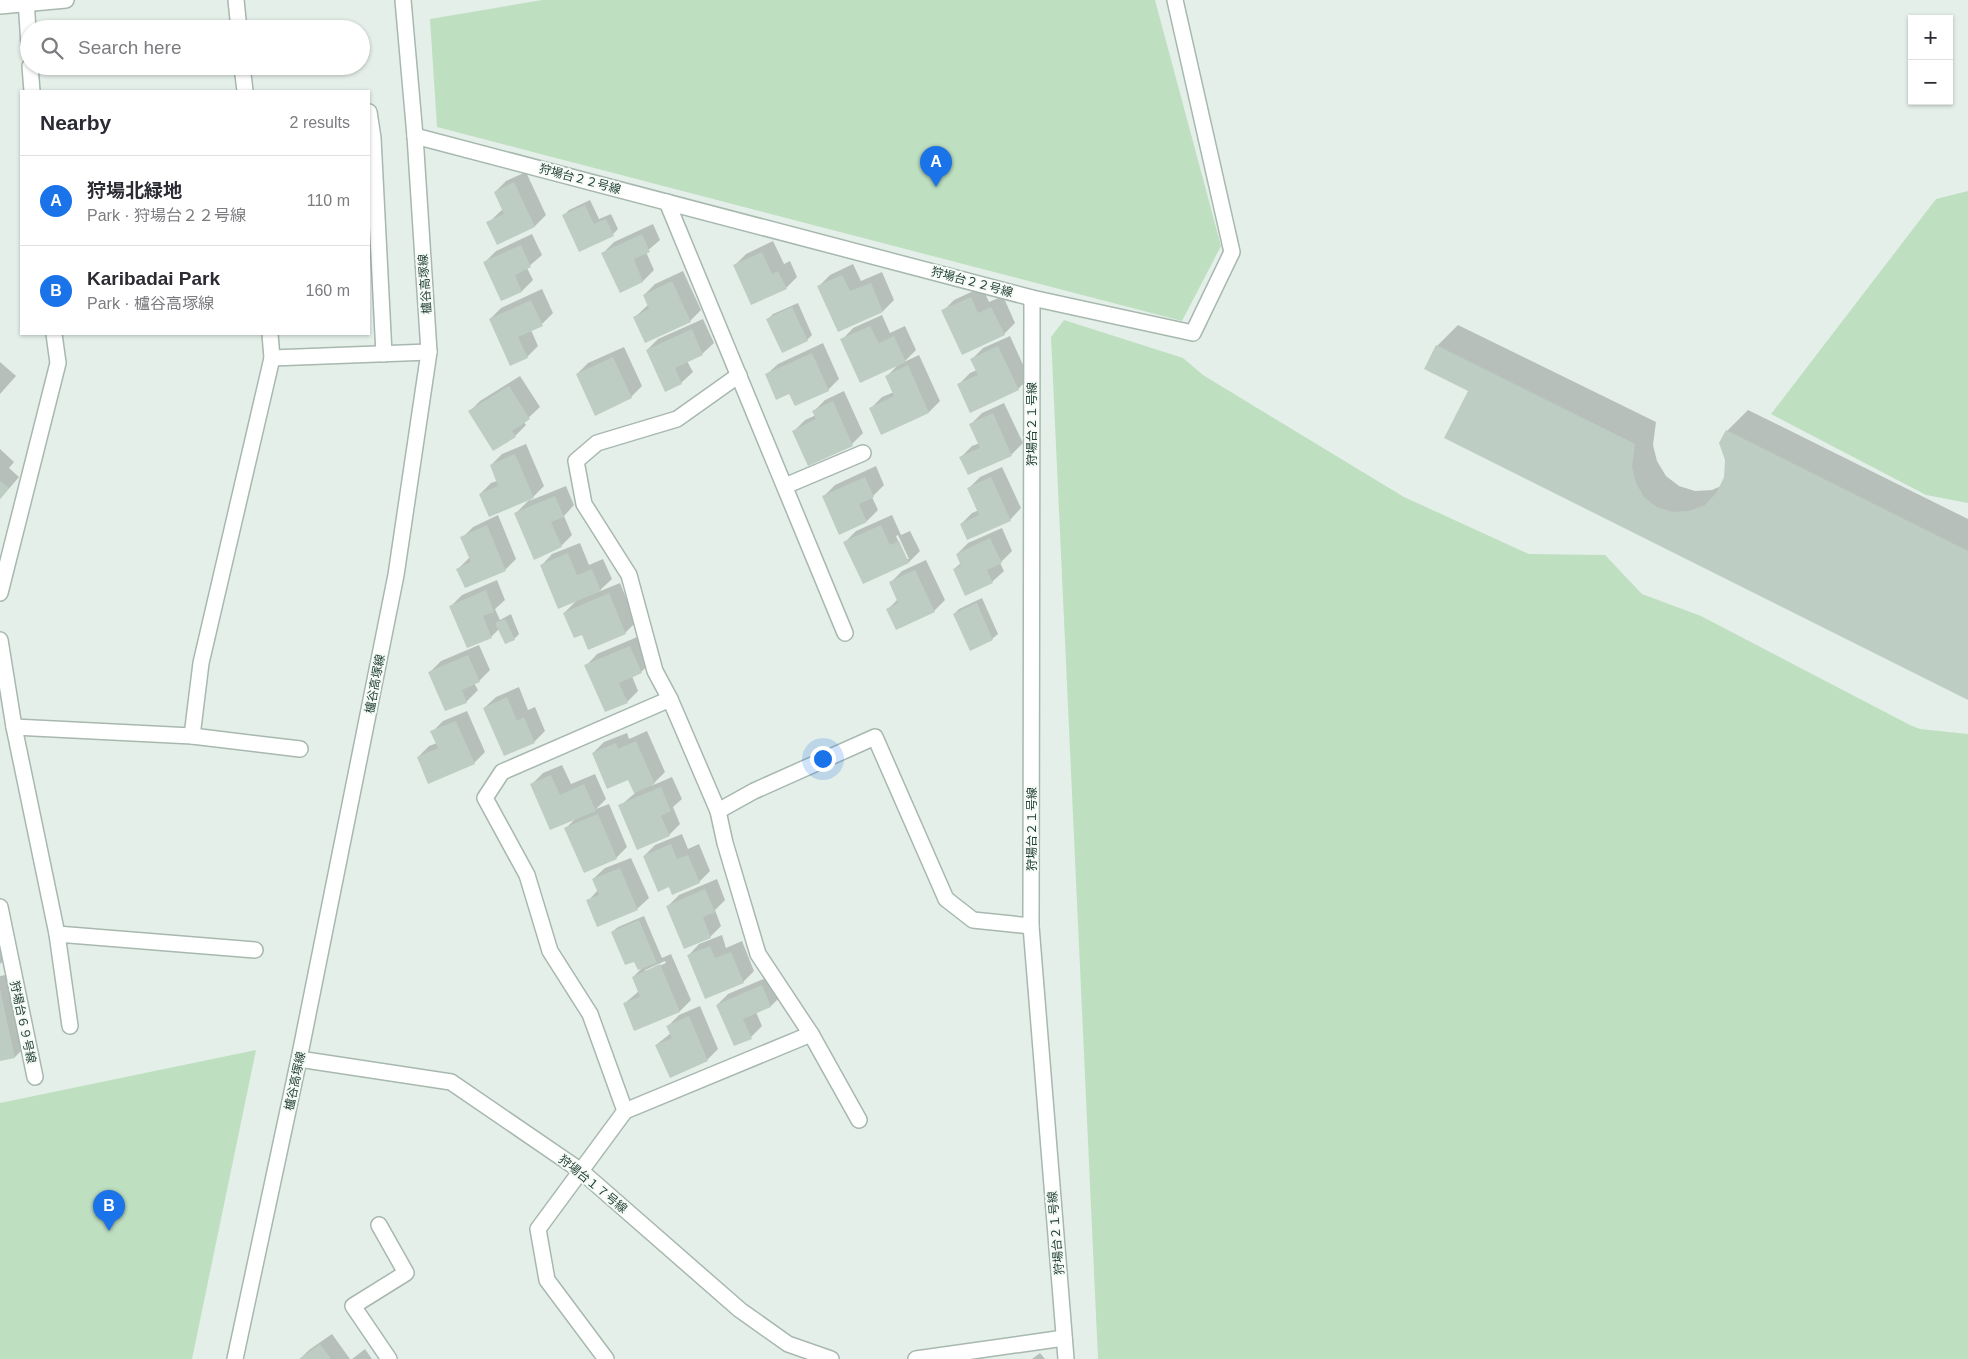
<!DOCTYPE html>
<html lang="en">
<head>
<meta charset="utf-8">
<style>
	:root { --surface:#fff; --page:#f2f2f3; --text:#2b2b33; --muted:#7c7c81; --line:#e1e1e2; --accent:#1a73e8 }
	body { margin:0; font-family:Arial,"Noto Sans JP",sans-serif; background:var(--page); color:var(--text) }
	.controls { position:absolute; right:15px; top:15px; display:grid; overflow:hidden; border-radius:0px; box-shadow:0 1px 4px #0004 }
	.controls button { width:45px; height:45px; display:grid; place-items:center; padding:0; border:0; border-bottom:1px solid var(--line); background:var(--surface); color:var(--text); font:25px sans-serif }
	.you { position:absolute; left:822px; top:758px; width:18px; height:18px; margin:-12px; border:4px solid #fff; border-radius:50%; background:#1a73e8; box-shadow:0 0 0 8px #1a73e833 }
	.badge { display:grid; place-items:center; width:32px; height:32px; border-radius:50%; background:var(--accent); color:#fff; font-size:16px; font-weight:700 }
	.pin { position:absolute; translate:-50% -41px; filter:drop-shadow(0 1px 2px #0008) }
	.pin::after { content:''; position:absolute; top:26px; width:18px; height:15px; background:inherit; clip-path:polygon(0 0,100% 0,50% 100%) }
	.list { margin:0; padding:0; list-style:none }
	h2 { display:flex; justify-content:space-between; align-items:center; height:65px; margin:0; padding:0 20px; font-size:21px }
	h2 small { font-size:16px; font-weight:400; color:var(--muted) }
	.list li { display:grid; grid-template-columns:32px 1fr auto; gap:15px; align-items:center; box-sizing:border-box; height:90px; padding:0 20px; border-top:1px solid var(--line) }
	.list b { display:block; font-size:19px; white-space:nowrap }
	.list p { margin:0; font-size:16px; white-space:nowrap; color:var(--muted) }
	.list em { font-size:16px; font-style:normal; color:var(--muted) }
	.icon { flex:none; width:28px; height:28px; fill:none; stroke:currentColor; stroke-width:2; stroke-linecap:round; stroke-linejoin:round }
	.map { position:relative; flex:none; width:1968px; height:1359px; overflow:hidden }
	.search { position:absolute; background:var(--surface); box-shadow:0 1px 4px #0004; left:20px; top:20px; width:350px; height:55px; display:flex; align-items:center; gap:12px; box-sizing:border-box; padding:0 18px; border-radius:28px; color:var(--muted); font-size:19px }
	.panel { position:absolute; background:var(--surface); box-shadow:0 1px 4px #0004; left:20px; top:90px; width:350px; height:245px; border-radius:0px }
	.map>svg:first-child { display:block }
</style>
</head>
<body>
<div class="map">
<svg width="1968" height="1359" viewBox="0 0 1968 1359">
	<rect width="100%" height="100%" fill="#e5efe9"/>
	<g fill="#bee0c1">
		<polygon points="542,0 1155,0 1221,246 1182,321 437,127 430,19"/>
		<polygon points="1968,191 1968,503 1926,495 1771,414 1936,199"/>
		<polygon points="1064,320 1183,358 1203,375 1404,497 1529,554 1605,555 1642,594 1701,616 1910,725 1920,729 1968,734 1968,1359 1098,1359 1051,337"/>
		<polygon points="256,1050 192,1359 0,1359 0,1103"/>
	</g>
	<g fill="#0003" fill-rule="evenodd">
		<polygon points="526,172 546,215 535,226 488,223 503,209 495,192 506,181"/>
		<polygon points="590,200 599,219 611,214 618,229 613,234 564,215 569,210"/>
		<polygon points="653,224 660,240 646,252 654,270 643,281 620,291 603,253 614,242"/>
		<polygon points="532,234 542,255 527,268 533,280 522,291 502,300 485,262 496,251"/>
		<polygon points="773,241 784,264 790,261 797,277 786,288 735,265 746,254"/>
		<polygon points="853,264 861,281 882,272 894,300 883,311 839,331 819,286 830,275"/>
		<polygon points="683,271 701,310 690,321 635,317 649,304 644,295 655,284"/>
		<polygon points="982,287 989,302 1003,296 1015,323 1004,334 943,311 954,300"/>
		<polygon points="542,289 553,313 542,324 531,330 538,346 527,357 490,319 501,308"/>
		<polygon points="798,303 812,335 807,340 768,319 773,314"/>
		<polygon points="882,315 890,333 905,326 916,350 904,362 919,355 940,401 929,412 871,408 882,397 894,392 887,376 899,364 842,340 853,328"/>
		<polygon points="703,319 714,343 702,354 687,361 693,372 681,383 647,350 658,339"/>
		<polygon points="1458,325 1656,422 1653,445 1657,461 1666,476 1679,486 1695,491 1712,490 1721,486 1725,477 1727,431 1748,410 1968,519 1968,699 1446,438 1470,390 1437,346"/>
		<polygon points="1010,336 1029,378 1018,389 959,384 970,373 977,370 972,359 983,348"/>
		<polygon points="823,343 839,379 828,390 790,392 766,375 778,364"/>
		<polygon points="624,347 642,386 631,397 577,374 588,363"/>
		<polygon points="0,362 16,376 0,394"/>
		<polygon points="520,376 540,407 524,422 526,425 515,436 469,412 480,401"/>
		<polygon points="844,391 863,433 852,444 809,464 794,431 805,420 816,415 814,411 825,400"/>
		<polygon points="1004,403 1023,443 1012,454 968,474 961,457 972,446 980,443 971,424 982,413"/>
		<polygon points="526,444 544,486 529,501 566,486 574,505 564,516 572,535 561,546 515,514 530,499 480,494 491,483 497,481 491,465 502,454"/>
		<polygon points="0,449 14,462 9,468 19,477 0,499"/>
		<polygon points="876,466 884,485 872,497 878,510 867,521 824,496 835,485"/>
		<polygon points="1002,467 1021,508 1010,520 961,524 972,513 979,510 969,488 980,477"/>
		<polygon points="498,515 516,559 505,570 458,569 470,557 462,538 473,527"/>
		<path d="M892,515l9,20 9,-4 10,20 -11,11 -46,21 -18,-41 11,-11zM898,535l11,24h-3l-10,-23z"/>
		<polygon points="1002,528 1012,551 1000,563 1004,571 992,582 954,569 961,563 957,554 968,543"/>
		<polygon points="580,543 589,565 603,559 612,579 598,592 620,583 636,622 625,633 583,633 564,613 578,599 541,566 552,554"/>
		<polygon points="926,560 945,600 934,611 888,609 898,599 891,582 902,571"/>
		<polygon points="497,580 505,600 495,609 500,620 511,614 519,634 514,639 499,629 491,637 451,606 462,595"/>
		<polygon points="982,598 998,634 992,639 954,614 959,609"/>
		<polygon points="642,635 652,661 641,672 632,676 638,691 627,702 586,666 597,654"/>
		<polygon points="479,645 490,670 479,681 474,683 478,690 466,702 430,672 441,661"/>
		<polygon points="519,687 528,710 535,707 545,731 534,742 484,708 496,697"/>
		<polygon points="467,711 485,752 474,763 418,757 429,746 437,743 432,732 443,721"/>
		<polygon points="647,731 665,772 651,786 672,777 682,799 673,807 680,824 669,835 620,806 635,793 628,779 593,753 604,742 627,733 629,739"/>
		<polygon points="562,765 571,784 595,774 606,799 596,809 609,804 627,847 616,858 566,828 576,818 532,784 543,773"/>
		<polygon points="682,834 688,849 699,844 710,871 699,882 669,885 644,856 655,845"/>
		<polygon points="631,858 649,898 637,909 588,901 598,890 593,879 605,868"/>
		<polygon points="717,879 725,900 715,910 721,926 710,937 668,906 679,895"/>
		<polygon points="0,897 11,953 0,964"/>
		<path d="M644,916l18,42 9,-4 20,46 -11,11 -45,19 -11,-26 15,-13 -6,-14 10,-10 -8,-7 -23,-28 6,-5zM665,961l1,2 -21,9v-2z"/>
		<polygon points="722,935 726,948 742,941 754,971 743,982 688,956 699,944"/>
		<polygon points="11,974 26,1046 15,1057 0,1060 0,976"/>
		<polygon points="773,975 782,995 771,1006 756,1012 762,1026 751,1037 735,1045 717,1005 728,994"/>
		<polygon points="700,1006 718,1049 707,1060 656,1045 671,1033 668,1026 679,1015"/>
		<polygon points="332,1334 350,1359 300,1359 309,1350"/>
		<polygon points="365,1349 372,1359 352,1359"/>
		<polygon points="1040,1353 1045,1359 1032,1359"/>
	</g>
	<g fill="#bdcdc4">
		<polygon points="514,182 535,227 497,245 486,222 504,214 494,192"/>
		<polygon points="585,205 594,224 606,219 614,236 579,252 562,215"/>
		<polygon points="642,234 650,252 634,259 643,282 620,293 601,253"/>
		<polygon points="521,245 531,267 515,275 522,292 501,301 483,262"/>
		<polygon points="762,252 772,274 778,271 787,289 751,305 733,265"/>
		<polygon points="842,275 850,291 871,283 883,312 838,332 817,286"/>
		<polygon points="672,281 691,322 645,343 633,317 649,309 643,295"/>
		<polygon points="971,297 978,313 991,307 1005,335 962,355 941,310"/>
		<polygon points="531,300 543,326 518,337 528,358 510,366 489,319"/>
		<polygon points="792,307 808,341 782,353 766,319"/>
		<polygon points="870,326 879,343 894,336 906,362 860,383 840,339"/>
		<polygon points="692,329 703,355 675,368 682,384 665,392 646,350"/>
		<polygon points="1436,345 1635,444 1632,467 1636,483 1644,497 1657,507 1673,512 1689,511 1705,505 1717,492 1724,477 1725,460 1719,443 1726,430 1968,551 1968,700 1444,438 1468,391 1424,369"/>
		<polygon points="998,346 1019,390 970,413 957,384 978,375 970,359"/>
		<polygon points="812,353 829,391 795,406 789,394 776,400 765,374"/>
		<polygon points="613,357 632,398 595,416 576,374"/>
		<polygon points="908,365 929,413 881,435 869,408 894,396 885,376"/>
		<polygon points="509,386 530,419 512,431 516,437 493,451 468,411"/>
		<polygon points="833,401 853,446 808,466 792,431 816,419 812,411"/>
		<polygon points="993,413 1012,456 968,475 959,457 980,448 969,424"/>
		<polygon points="515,454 534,498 489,517 479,494 498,486 490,465"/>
		<polygon points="865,477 874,497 859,504 867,522 839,535 822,496"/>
		<polygon points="991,477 1011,521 967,540 960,524 979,515 967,488"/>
		<polygon points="0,481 9,488 0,499"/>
		<polygon points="555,496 564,517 551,522 562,547 534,560 514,513"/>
		<polygon points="487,525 506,571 465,588 456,569 471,562 460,537"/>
		<polygon points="881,525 890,545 899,541 909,563 863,584 843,542"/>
		<polygon points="990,538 1002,563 987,570 993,583 965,596 953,569 961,566 956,554"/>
		<polygon points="568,553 577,575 592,569 601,591 558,609 540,565"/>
		<polygon points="915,570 935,612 896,630 886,609 898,603 889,582"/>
		<polygon points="486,590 494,612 483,616 492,638 467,648 449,606"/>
		<polygon points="609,593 626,634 588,650 582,635 574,638 563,613"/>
		<polygon points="977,603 993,640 970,651 953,614"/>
		<polygon points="505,619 515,640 505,644 495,623"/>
		<polygon points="630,646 642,673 619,683 628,703 605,712 584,665"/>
		<polygon points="468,655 480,682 462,690 467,703 445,711 428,672"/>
		<polygon points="507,697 517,721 524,717 535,743 504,756 483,708"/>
		<polygon points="456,721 475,764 428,784 417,757 438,748 430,731"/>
		<polygon points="636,741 655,784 634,793 628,780 607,789 592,753 616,743 618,749"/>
		<polygon points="551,775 560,795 584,784 596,811 550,830 530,784"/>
		<polygon points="661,787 671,811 661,816 670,836 637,850 618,805"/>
		<polygon points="598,814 617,859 584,873 564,828"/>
		<polygon points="671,844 677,859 688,855 700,883 672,895 669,887 658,892 643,856"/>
		<polygon points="620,868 638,910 597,927 586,900 599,895 592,879"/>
		<polygon points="705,889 715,912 703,917 711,938 684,949 666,906"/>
		<polygon points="639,920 657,963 638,970 634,962 625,965 611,932"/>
		<polygon points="710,946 715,958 731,952 744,983 705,999 687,955"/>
		<polygon points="660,964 680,1012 634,1031 623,1003 640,997 632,977"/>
		<polygon points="762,985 771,1007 743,1019 752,1039 734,1046 716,1005"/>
		<polygon points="0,989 15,1058 0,1061"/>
		<polygon points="689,1016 708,1061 670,1078 655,1045 672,1038 666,1026"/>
		<polygon points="320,1344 331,1359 299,1359"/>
	</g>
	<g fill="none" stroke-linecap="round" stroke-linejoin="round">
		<defs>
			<g id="minor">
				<polyline points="26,0 29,45"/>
				<polyline points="236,0 239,29"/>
				<polyline points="0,6 66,0"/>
				<polyline points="30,66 32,91"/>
				<polyline points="242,66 245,91"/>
				<polyline points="369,112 373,138 384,354"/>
				<polyline points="415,136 1032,298 1193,333 1232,252 1175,0"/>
				<polyline points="667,202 845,633"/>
				<polyline points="1032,298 1031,926 1066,1359"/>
				<polyline points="272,358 429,352"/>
				<polyline points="739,375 677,419 597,443 576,461 584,504 629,575 655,671 670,699 718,811 725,843 758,954 811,1034 859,1120"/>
				<polyline points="785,486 863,453"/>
				<polyline points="0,593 58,363 54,334"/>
				<polyline points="0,640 14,727 57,934 70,1026"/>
				<polyline points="14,727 192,736 300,749"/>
				<polyline points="192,736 201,663 272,358 270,334"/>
				<polyline points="718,811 754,791 875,737 946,899 973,920 1031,926"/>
				<polyline points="0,907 35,1077"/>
				<polyline points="57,934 255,950"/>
				<polyline points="299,1059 451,1082 581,1171 740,1310 788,1344 831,1359"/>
				<polyline points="625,1111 590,1014 550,951 527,875 485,798 502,772 670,699"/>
				<polyline points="379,1225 406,1273 353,1306 389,1359"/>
				<polyline points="235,1359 299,1059 396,575 429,352 415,136 403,0"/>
				<polyline points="606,1359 547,1280 538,1229 625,1111 811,1034"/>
				<polyline points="916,1359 1064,1338"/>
			</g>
		</defs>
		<use href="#minor" stroke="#a7b8af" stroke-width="18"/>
		<use href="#minor" stroke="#fff" stroke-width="15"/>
	</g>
	<g text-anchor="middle" stroke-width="4" stroke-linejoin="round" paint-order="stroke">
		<g font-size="12" fill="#234234" stroke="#f6fbf8">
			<text transform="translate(580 179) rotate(15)" y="4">狩場台２２号線</text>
			<text transform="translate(972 282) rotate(15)" y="4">狩場台２２号線</text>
			<text transform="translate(425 284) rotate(-94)" y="4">櫨谷高塚線</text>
			<text transform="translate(1032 424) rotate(-90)" y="4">狩場台２１号線</text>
			<text transform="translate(375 684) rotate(-79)" y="4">櫨谷高塚線</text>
			<text transform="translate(1032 829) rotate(-90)" y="4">狩場台２１号線</text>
			<text transform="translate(23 1022) rotate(78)" y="4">狩場台６９号線</text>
			<text transform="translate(295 1081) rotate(-78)" y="4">櫨谷高塚線</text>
			<text transform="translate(593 1184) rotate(39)" y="4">狩場台１７号線</text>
			<text transform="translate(1056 1233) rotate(-95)" y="4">狩場台２１号線</text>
		</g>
	</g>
</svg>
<div class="controls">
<button>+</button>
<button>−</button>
</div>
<div class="you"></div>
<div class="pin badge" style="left:936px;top:187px">A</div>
<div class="pin badge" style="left:109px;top:1231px">B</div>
<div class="search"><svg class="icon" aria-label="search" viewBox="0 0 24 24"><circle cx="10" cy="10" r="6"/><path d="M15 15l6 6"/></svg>Search here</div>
<section class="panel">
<h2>Nearby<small>2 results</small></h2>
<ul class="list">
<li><span class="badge">A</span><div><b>狩場北緑地</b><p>Park · 狩場台２２号線</p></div><em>110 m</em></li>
<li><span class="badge">B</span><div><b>Karibadai Park</b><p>Park · 櫨谷高塚線</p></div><em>160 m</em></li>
</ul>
</section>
</div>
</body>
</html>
